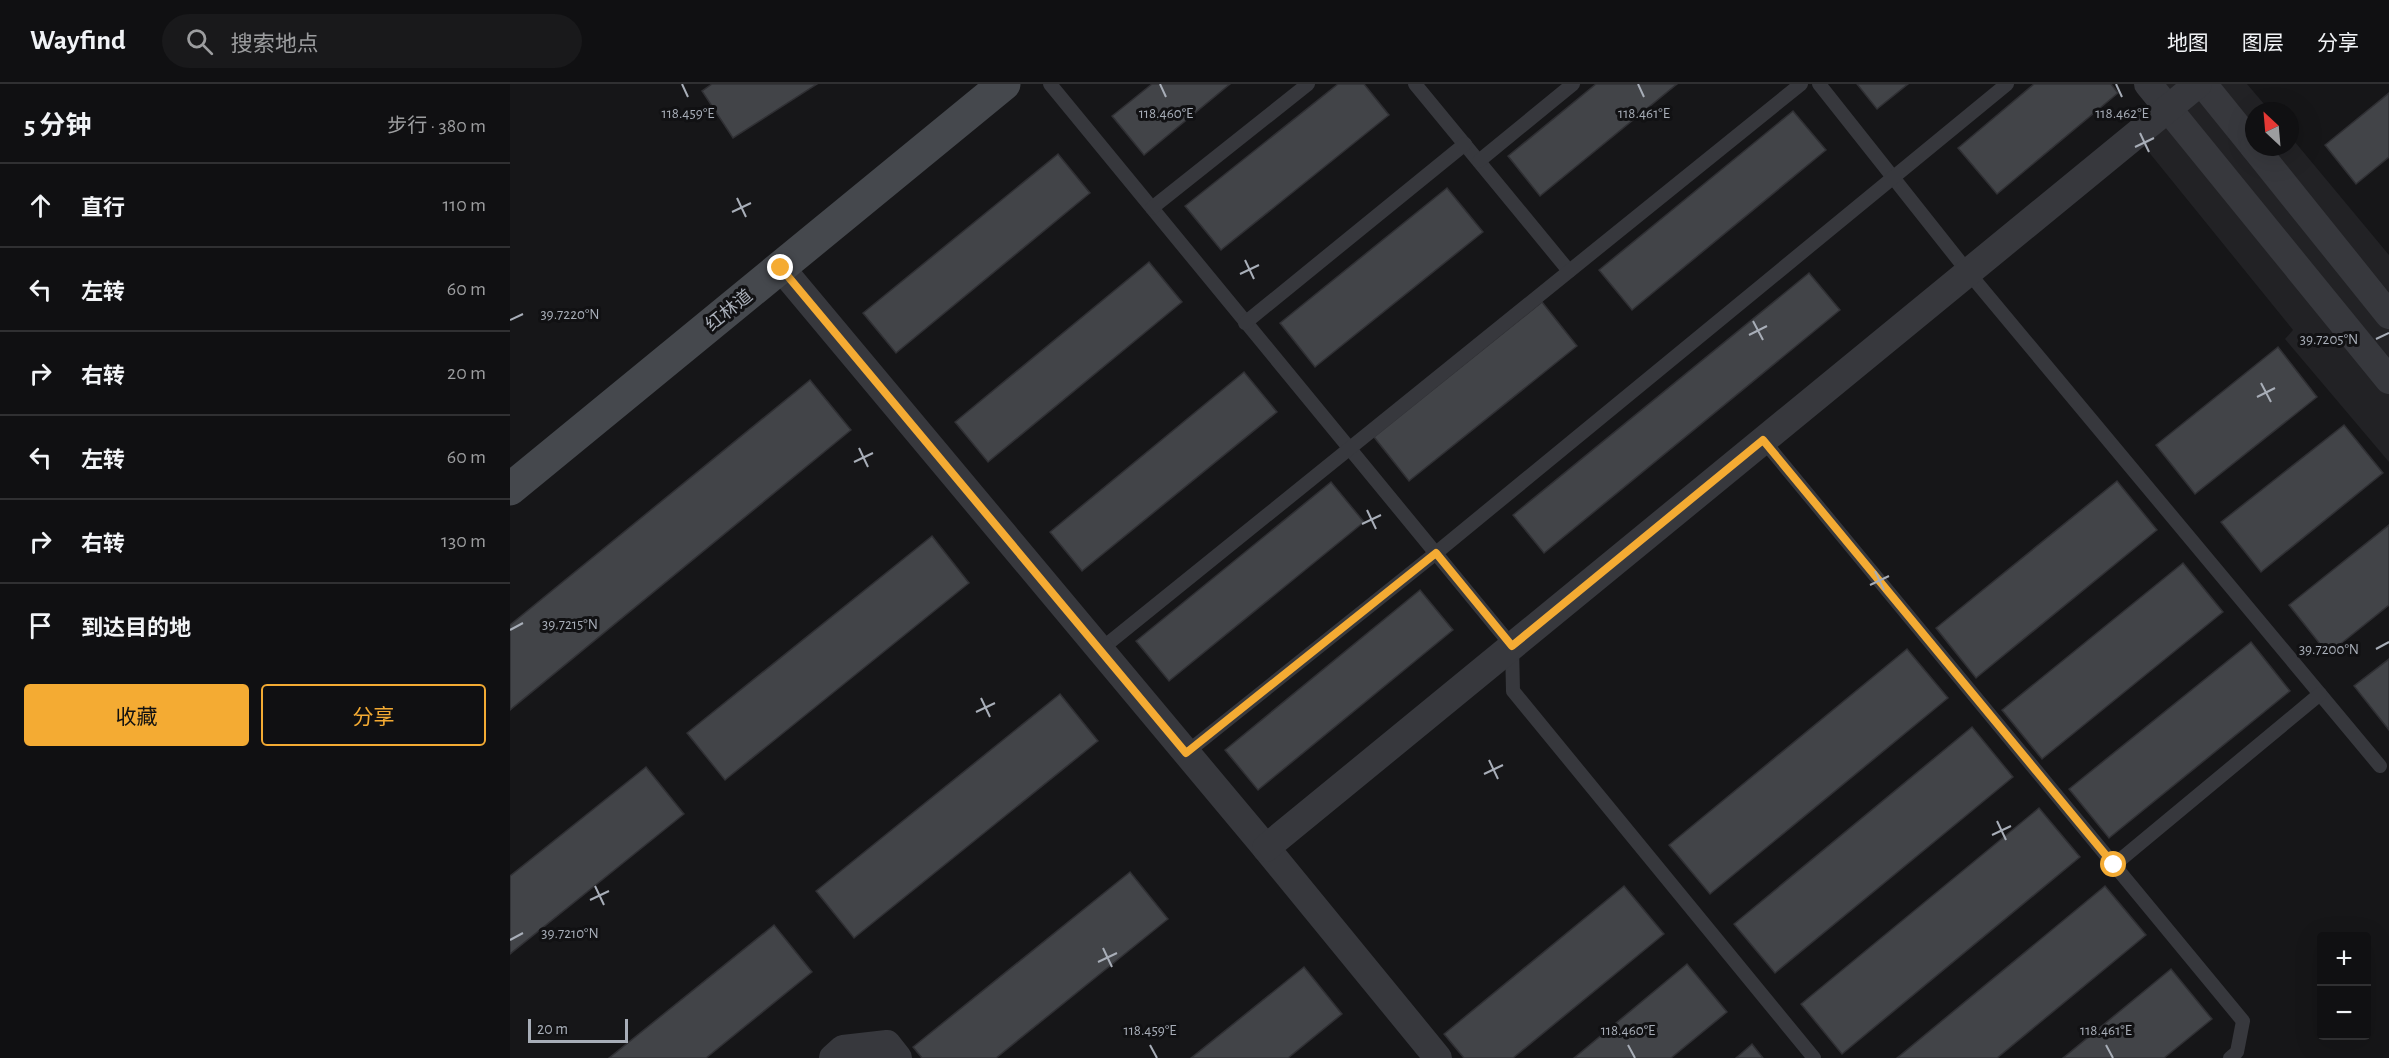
<!DOCTYPE html>
<html lang="zh">
<head>
<meta charset="utf-8">
<style>
	:root { --surface:#101012; --page:#19191b; --text:#f1f3f6; --muted:#9c9d9f; --line:#303032; --accent:#f4ab33 }
	body { margin:0; font-family:"Alegreya Sans","Noto Sans SC",sans-serif; background:var(--page); color:var(--text) }
	.controls { position:absolute; right:18px; bottom:18px; display:grid; overflow:hidden; border-radius:6px; box-shadow:0 6px 24px #0002 }
	.controls button { width:54px; height:54px; display:grid; place-items:center; padding:0; border:0; border-bottom:2px solid var(--line); background:var(--surface); color:var(--text); font:30px sans-serif }
	.compass { position:absolute; left:1735px; top:18px; width:54px; height:54px; border-radius:50%; background:var(--surface); box-shadow:0 6px 24px #0002; rotate:334deg }
	.scale { position:absolute; left:18px; bottom:15px; width:100px; box-sizing:border-box; padding-left:6px; border:3px solid #a8aeb8; border-top:0; font-size:16px; line-height:21px; white-space:nowrap; color:#a8aeb8; -webkit-text-stroke:4px #111113; paint-order:stroke }
	.stop { position:absolute; width:18px; height:18px; margin:-14px; border:4px solid #f4ab33; border-radius:50%; background:#fff }
	.stop.end { background:#f4ab33; border-color:#fff; box-shadow:0 2px 6px #0008 }
	.list { margin:0; padding:0; list-style:none }
	h2 { display:flex; justify-content:space-between; align-items:center; height:78px; margin:0; padding:0 24px; font-size:26px }
	h2 small { font-size:20px; font-weight:400; color:var(--muted) }
	.list li { display:grid; grid-template-columns:39px 1fr auto; gap:18px; align-items:center; box-sizing:border-box; height:84px; padding:0 24px; border-top:2px solid var(--line) }
	.list b { display:block; font-size:22px; white-space:nowrap }
	.list em { font-size:20px; font-style:normal; color:var(--muted) }
	.actions { display:flex; gap:12px; padding:18px 24px }
	.actions a { flex:1; padding:14px 0; border:2px solid var(--accent); border-radius:6px; text-align:center; font-size:21px; color:var(--accent) }
	.actions .main { background:var(--accent); color:#111 }
	.icon { flex:none; width:33px; height:33px; fill:none; stroke:currentColor; stroke-width:2; stroke-linecap:round; stroke-linejoin:round }
	.map { position:relative; flex:none; width:1879px; height:974px; overflow:hidden }
	header { display:flex; align-items:center; gap:36px; box-sizing:border-box; height:84px; padding:0 30px; background:var(--surface); border-bottom:2px solid var(--line) }
	header strong { font-size:28px }
	nav { display:flex; gap:33px; margin-inline-start:auto; font-size:21px }
	.search { width:420px; height:54px; background:var(--page); display:flex; align-items:center; gap:15px; box-sizing:border-box; padding:0 21px; border-radius:33px; color:var(--muted); font-size:22px }
	main { display:flex }
	aside { flex:1; background:var(--surface) }
	.map>svg:first-child { display:block }
</style>
</head>
<body>
<header>
<strong>Wayfind</strong>
<div class="search"><svg class="icon" aria-label="search" viewBox="0 0 24 24"><circle cx="10" cy="10" r="6"/><path d="M15 15l6 6"/></svg>搜索地点</div>
<nav><a>地图</a><a>图层</a><a>分享</a></nav>
</header>
<main>
<aside>
<h2>5 分钟<small>步行 · 380 m</small></h2>
<ul class="list">
<li><svg class="icon" aria-label="ahead" viewBox="0 0 24 24"><path d="M12 20V5M6 11l6-6 6 6"/></svg><div><b>直行</b></div><em>110 m</em></li>
<li><svg class="icon" aria-label="left" viewBox="0 0 24 24"><path d="M17 20v-9H6M10 6l-5 5 5 5"/></svg><div><b>左转</b></div><em>60 m</em></li>
<li><svg class="icon" aria-label="right" viewBox="0 0 24 24"><path d="M7 20v-9h11M14 6l5 5-5 5"/></svg><div><b>右转</b></div><em>20 m</em></li>
<li><svg class="icon" aria-label="left" viewBox="0 0 24 24"><path d="M17 20v-9H6M10 6l-5 5 5 5"/></svg><div><b>左转</b></div><em>60 m</em></li>
<li><svg class="icon" aria-label="right" viewBox="0 0 24 24"><path d="M7 20v-9h11M14 6l5 5-5 5"/></svg><div><b>右转</b></div><em>130 m</em></li>
<li><svg class="icon" aria-label="arrive" viewBox="0 0 24 24"><path d="M6 21V4h12l-3 4 3 4H6"/></svg><div><b>到达目的地</b></div></li>
</ul>
<div class="actions"><a class="main">收藏</a><a>分享</a></div>
</aside>
<div class="map">
<svg width="1879" height="974" viewBox="0 0 1879 974">
	<rect width="100%" height="100%" fill="#161618"/>
	<polygon fill="#222225" points="1634,0 1737,0 1760,27 1744,27 1744,63 1780,63 1780,52 1879,171 1879,378 1775,255 1783,246 1629,56 1660,32"/>
	<g fill="#424448" stroke="#303034" stroke-width="1.5">
		<polygon points="202,0 307,0 223,54 192,7"/>
		<polygon points="642,0 720,0 634,71 602,32"/>
		<polygon points="828,0 854,0 879,31 711,166 675,122"/>
		<polygon points="1086,0 1167,0 1030,112 998,72"/>
		<polygon points="1347,0 1398,0 1367,25"/>
		<polygon points="1524,0 1601,0 1608,9 1487,110 1448,64"/>
		<polygon points="1879,9 1879,73 1846,100 1815,61"/>
		<polygon points="1283,27 1316,66 1122,226 1089,186"/>
		<polygon points="548,70 580,109 386,269 353,229"/>
		<polygon points="937,104 973,148 805,283 770,239"/>
		<polygon points="639,178 672,218 478,378 445,338"/>
		<polygon points="1299,189 1330,226 1034,469 1003,431"/>
		<polygon points="1032,218 1067,262 899,397 864,353"/>
		<polygon points="1768,263 1807,313 1685,410 1646,361"/>
		<polygon points="734,288 767,328 572,487 540,448"/>
		<polygon points="300,296 341,346 0,626 0,541"/>
		<polygon points="1834,341 1873,389 1751,488 1711,438"/>
		<polygon points="1607,397 1647,446 1466,594 1426,544"/>
		<polygon points="821,398 854,438 659,597 626,557"/>
		<polygon points="1879,441 1879,521 1818,570 1779,521"/>
		<polygon points="422,452 459,499 215,696 177,649"/>
		<polygon points="1673,479 1713,528 1532,675 1492,626"/>
		<polygon points="910,506 943,546 748,706 715,666"/>
		<polygon points="1741,558 1780,607 1599,754 1559,705"/>
		<polygon points="1397,565 1438,614 1200,810 1159,761"/>
		<polygon points="1879,575 1879,646 1844,602"/>
		<polygon points="550,610 588,657 344,854 306,807"/>
		<polygon points="1462,643 1503,693 1265,889 1224,840"/>
		<polygon points="136,683 174,730 0,870 0,792"/>
		<polygon points="1529,724 1570,773 1332,970 1291,920"/>
		<polygon points="620,788 658,835 486,974 412,974 403,963"/>
		<polygon points="1114,802 1154,850 1003,974 954,974 934,950"/>
		<polygon points="1595,802 1636,851 1487,974 1387,974"/>
		<polygon points="264,841 302,888 196,974 99,974"/>
		<polygon points="1177,880 1217,928 1161,974 1064,974"/>
		<polygon points="794,883 832,930 778,974 681,974"/>
		<polygon points="1661,885 1702,935 1654,974 1553,974"/>
		<polygon points="1242,960 1253,974 1226,974"/>
	</g>
	<g fill="none" stroke-linecap="round" stroke-linejoin="round">
		<g stroke="#37383d" stroke-width="14">
			<polyline points="540,0 1002,562 1003,607 1304,974"/>
			<polyline points="905,0 1059,187"/>
			<polyline points="1309,0 1458,188 1870,682"/>
			<polyline points="969,77 1063,0"/>
			<polyline points="642,124 798,0"/>
			<polyline points="735,239 955,60"/>
			<polyline points="1253,356 1733,937 1727,968 1720,974"/>
			<polyline points="590,566 1291,0"/>
			<polyline points="676,669 926,469 1497,0"/>
			<polyline points="1604,781 1810,610"/>
		</g>
		<g stroke="#37383d" stroke-width="28">
			<polyline points="1638,0 1879,296"/>
			<polyline points="1693,0 1744,63"/>
			<polyline points="1744,63 1879,231"/>
			<polyline points="271,184 756,764 928,974"/>
			<polyline points="756,764 1688,0"/>
			<polyline points="323,974 333,965 377,960 388,974"/>
		</g>
		<polyline stroke="#45484d" stroke-width="33" points="0,405 494,0"/>
	</g>
	<g fill="none" stroke-linecap="round" stroke-linejoin="round">
		<polyline stroke="#f4ab33" stroke-width="8" points="271,184 676,669 926,469 1002,562 1253,356 1604,781"/>
	</g>
	<path fill="none" stroke="#a8aeb8" stroke-width="2" d="M172,0l6,13M650,0l6,13M1128,0l6,13M1606,0l6,13M1630,49l9,19M1625,63l19,-9M227,114l9,19M222,128l19,-9M735,176l9,19M730,190l19,-9M0,236l13,-6M1243,237l10,19M1239,251l18,-9M1866,255l13,-6M1751,299l10,19M1747,313l18,-9M349,364l9,19M344,378l19,-9M857,426l9,19M852,440l19,-9M1365,487l9,19M1360,501l19,-9M0,546l13,-7M1866,565l13,-7M471,614l9,19M466,628l19,-9M979,676l9,19M974,690l19,-9M1487,737l9,19M1482,751l19,-9M85,802l9,19M80,816l19,-9M0,856l13,-7M593,864l9,19M588,878l19,-9M640,961l7,13M1118,961l7,13M1596,961l7,13"/>
	<g text-anchor="middle" stroke-width="6" stroke-linejoin="round" paint-order="stroke">
		<g font-size="18" fill="#a8aeb8" stroke="#111113">
			<text transform="translate(219 226) rotate(-39)" y="6">红林道</text>
		</g>
	</g>
	<g font-size="15" text-anchor="middle" fill="#a8aeb8" stroke="#111113" stroke-width="6" stroke-linejoin="round" paint-order="stroke">
		<text x="178" y="34">118.459°E</text>
		<text x="656" y="34">118.460°E</text>
		<text x="1134" y="34">118.461°E</text>
		<text x="1612" y="34">118.462°E</text>
		<text x="60" y="235">39.7220°N</text>
		<text x="1819" y="260">39.7205°N</text>
		<text x="60" y="545">39.7215°N</text>
		<text x="1819" y="570">39.7200°N</text>
		<text x="60" y="854">39.7210°N</text>
		<text x="640" y="951">118.459°E</text>
		<text x="1118" y="951">118.460°E</text>
		<text x="1596" y="951">118.461°E</text>
	</g>
</svg>
<div class="controls">
<button>+</button>
<button>−</button>
</div>
<svg class="compass" viewBox="-18 -18 36 36"><path d="M0-13l5 13h-10z" fill="#e53935"/><path d="M0 13l5-13h-10z" fill="#9c9d9f"/></svg>
<div class="scale">20 m</div>
<div class="stop" style="left:1604px;top:781px"></div>
<div class="stop end" style="left:271px;top:184px"></div>
</div>
</main>
</body>
</html>
